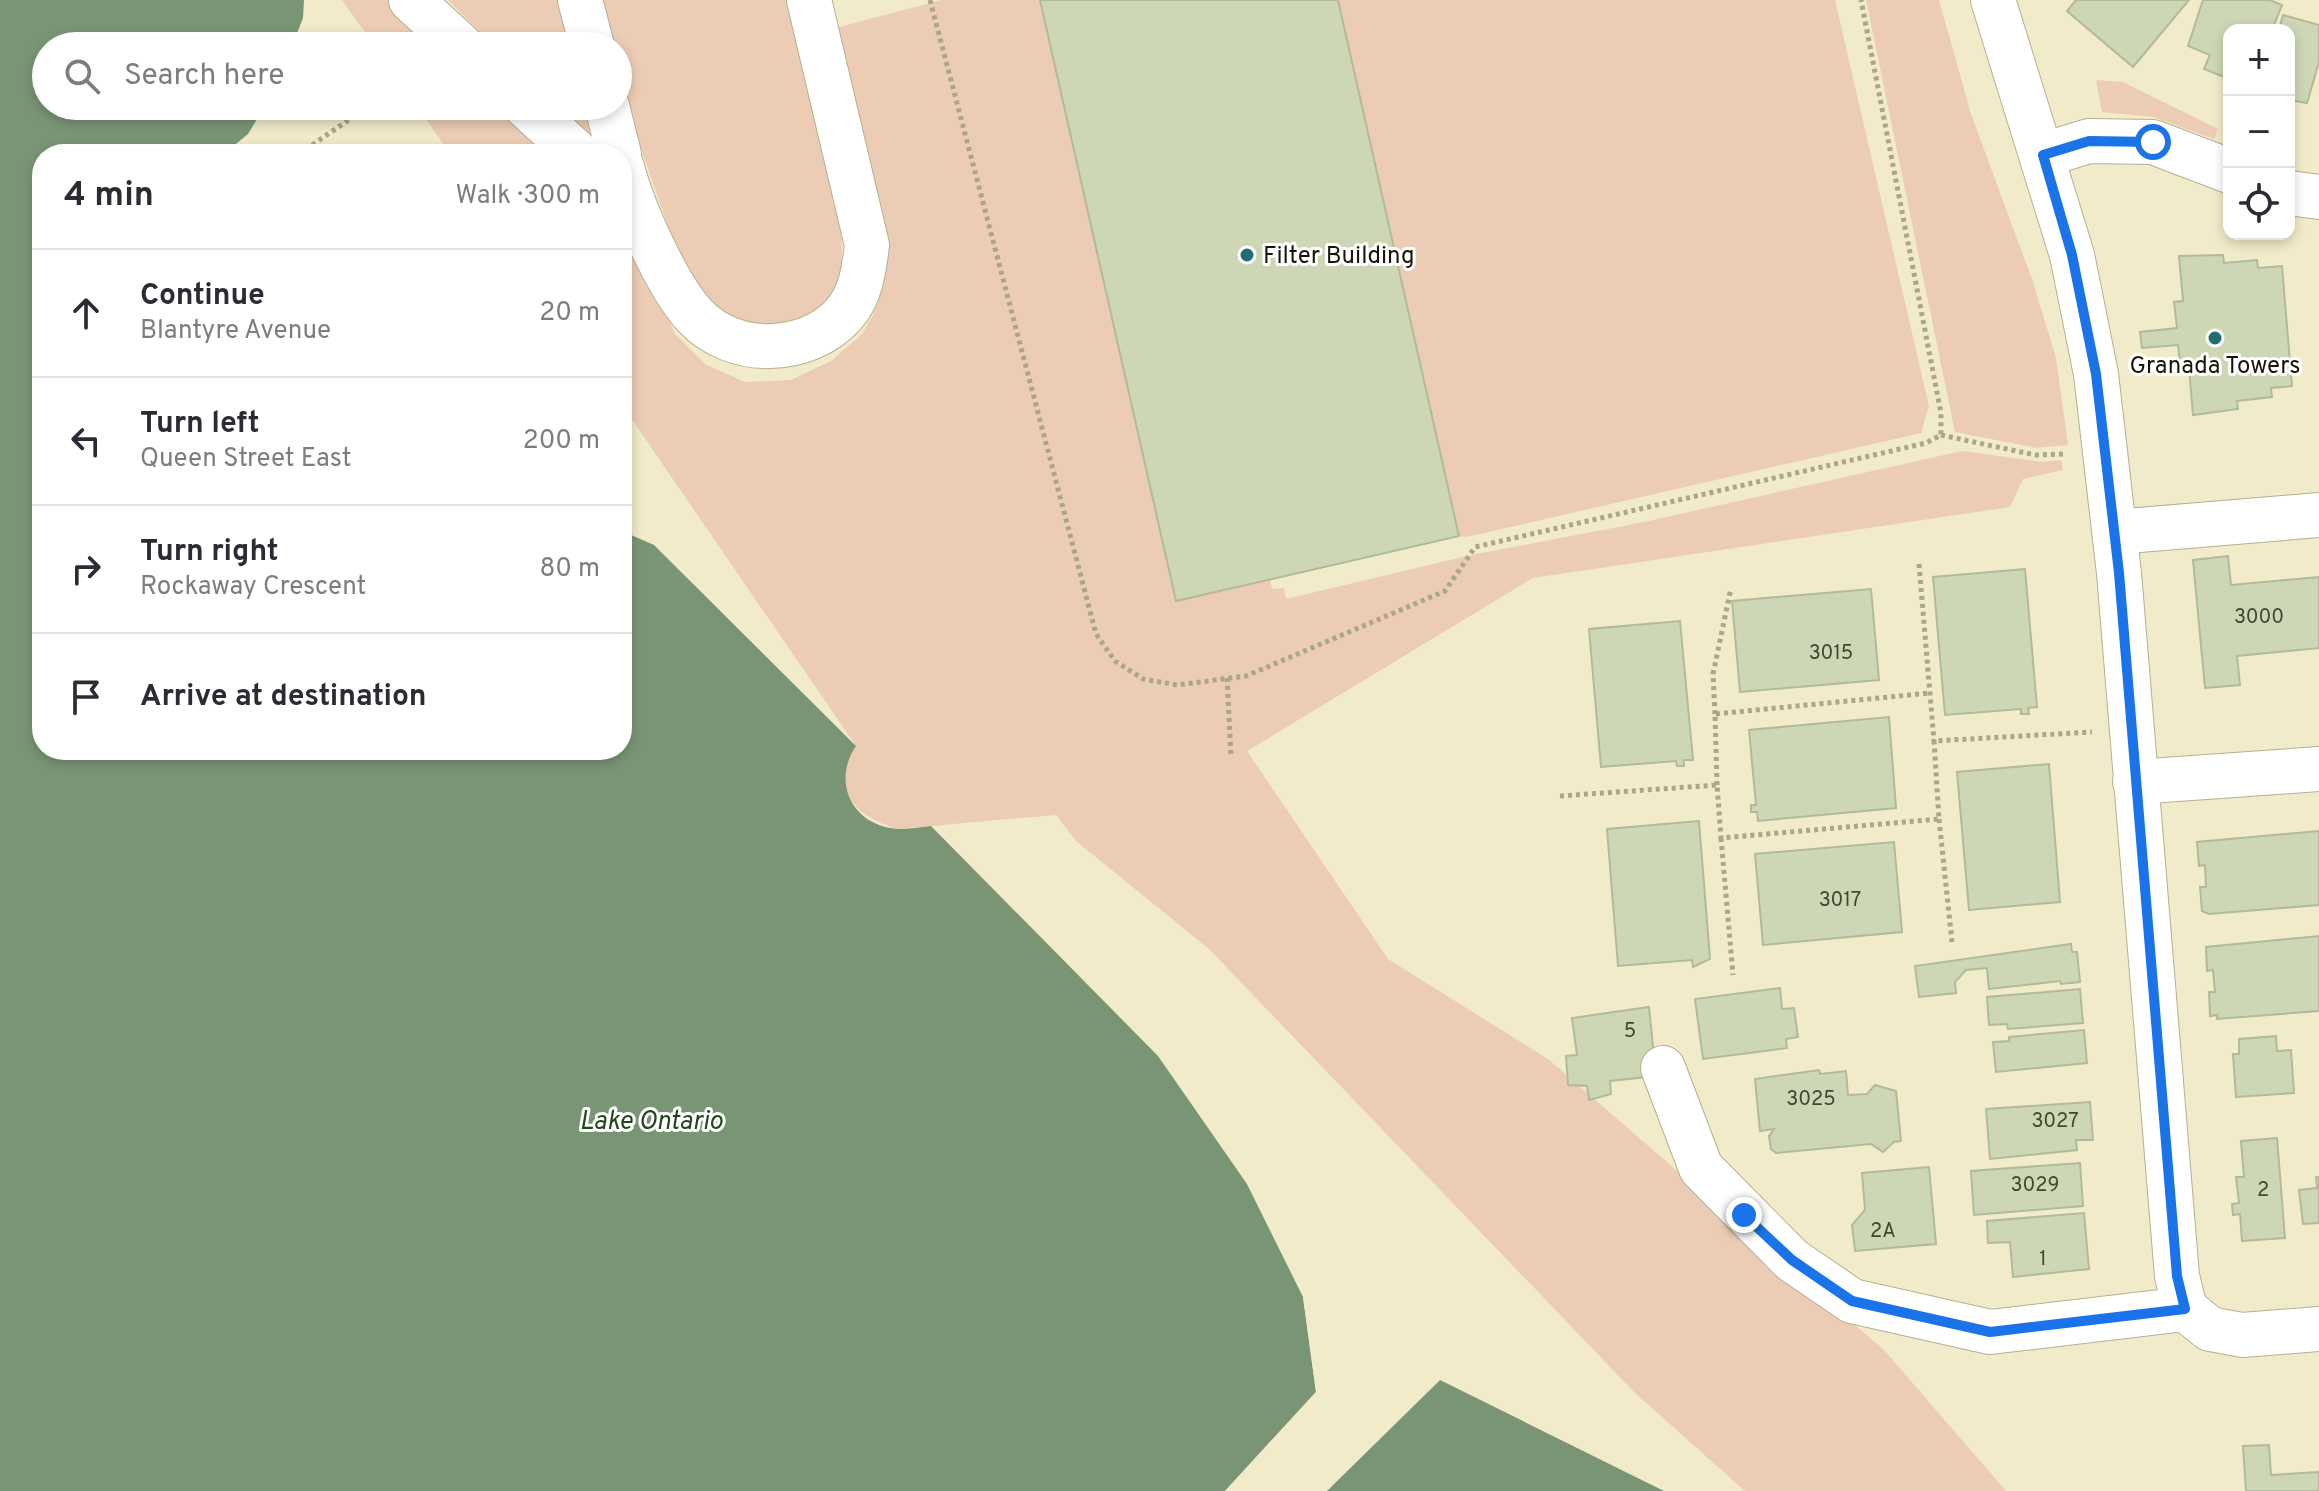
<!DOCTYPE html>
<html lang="en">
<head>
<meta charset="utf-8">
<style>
	:root { --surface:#fff; --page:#f2f2f3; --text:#2b2b33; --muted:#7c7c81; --line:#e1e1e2 }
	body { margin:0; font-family:Overpass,sans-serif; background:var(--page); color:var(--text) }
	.controls { position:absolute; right:24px; top:24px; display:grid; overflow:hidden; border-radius:16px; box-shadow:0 4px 12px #0003 }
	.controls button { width:72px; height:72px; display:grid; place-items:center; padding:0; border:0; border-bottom:2px solid var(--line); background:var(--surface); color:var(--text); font:40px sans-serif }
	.stop { position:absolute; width:24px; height:24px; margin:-18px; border:6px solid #1a73e8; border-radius:50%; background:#fff }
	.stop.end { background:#1a73e8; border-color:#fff; box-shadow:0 2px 8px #0008 }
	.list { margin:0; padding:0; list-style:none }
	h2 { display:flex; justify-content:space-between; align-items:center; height:104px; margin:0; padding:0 32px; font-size:34px }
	h2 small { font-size:26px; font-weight:400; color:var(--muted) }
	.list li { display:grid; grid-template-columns:52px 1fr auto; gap:24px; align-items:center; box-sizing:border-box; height:128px; padding:0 32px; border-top:2px solid var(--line) }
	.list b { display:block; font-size:30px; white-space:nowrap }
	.list p { margin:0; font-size:26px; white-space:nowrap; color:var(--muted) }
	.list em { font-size:26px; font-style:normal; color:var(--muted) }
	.icon { flex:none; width:44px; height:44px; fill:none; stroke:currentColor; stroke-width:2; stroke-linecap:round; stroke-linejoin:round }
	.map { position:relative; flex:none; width:2319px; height:1491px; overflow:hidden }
	.search { position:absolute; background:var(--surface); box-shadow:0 4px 12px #0003; left:32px; top:32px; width:600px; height:88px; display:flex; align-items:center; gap:20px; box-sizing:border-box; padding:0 28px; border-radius:44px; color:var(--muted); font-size:30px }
	.panel { position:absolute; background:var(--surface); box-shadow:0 4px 12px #0003; left:32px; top:144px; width:600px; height:616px; border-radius:32px }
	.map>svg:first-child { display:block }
</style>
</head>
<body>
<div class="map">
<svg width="2319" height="1491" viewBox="0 0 2319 1491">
	<rect width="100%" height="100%" fill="#f1ebc9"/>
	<g fill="#ecccb4">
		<polygon points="342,0 401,0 450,46 375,46"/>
		<polygon points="448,0 560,0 572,46 494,46"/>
		<polygon points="601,0 791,0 841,214 842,268 834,291 820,311 800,325 753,332 696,292 671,235 629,114 618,70 618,46 612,46"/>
		<path d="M941,0h99l136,601 94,-23 2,11 12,-1 2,11 185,-44 173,-33 318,-71 81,11 18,-2 2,10 -40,9 -13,28 -477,71 -286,173 141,208 160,100 337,292 121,140h-261l-111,-99 -425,-443 -133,-108 -20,-26 -158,14c-43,-13 -70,-39 -42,-83l-234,-341v-195l53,124 30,30 40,18 46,-2 40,-19 31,-27 11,-19 7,-20 2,-52 -46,-215z"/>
		<polygon points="1338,0 1835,0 1929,406 1921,433 1467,537 1459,536"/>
		<polygon points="1866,0 1939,0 1971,114 2033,282 2056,358 2068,445 2036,448 1955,432"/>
		<polygon points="2096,80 2123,82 2218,129 2214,139 2154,117 2102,112"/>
		<polygon points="417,106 513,106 563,154 450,154"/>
		<polygon points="553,106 588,106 596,143"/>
	</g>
	<g fill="#7a9575">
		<path d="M0,0h304l-1,18 -11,28h-246v60h219l-17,28 -24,20h-182v596h580v-219l32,14 202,201c-25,37 -3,80 42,83 11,0 22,-2 33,-3l227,230 89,128 56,113 13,95 -91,99h-1225z"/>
		<polygon points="1440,1380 1664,1491 1327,1491"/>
	</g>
	<g fill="#f1ebc9">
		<polygon points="1303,1297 1307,1299 1320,1393 1231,1491 1225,1491 1316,1392"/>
		<polygon points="1436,1378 1440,1380 1323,1491 1325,1488"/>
	</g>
	<g fill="#cdd7b6" stroke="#b1ba9a" stroke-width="2">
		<polygon points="1040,0 1338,0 1459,536 1176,601"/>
		<polygon points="2076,0 2189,0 2133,67 2067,11"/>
		<polygon points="2203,0 2270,0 2282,5 2272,30 2229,30 2229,79 2204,69 2210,55 2188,46"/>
		<polygon points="2283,15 2319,25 2319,62 2307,103 2289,100 2289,30 2279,30"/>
		<polygon points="2223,255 2224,263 2257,260 2258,268 2282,266 2292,386 2271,388 2272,397 2237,401 2238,409 2193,415 2189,369 2181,370 2178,345 2142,348 2140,332 2177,328 2174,302 2183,301 2179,256"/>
		<polygon points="2228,556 2231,585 2319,577 2319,648 2237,656 2240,685 2205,688 2193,560"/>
		<polygon points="2025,569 2037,707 2028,708 2029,714 2021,714 2021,709 1945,715 1933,577"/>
		<polygon points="1871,589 1879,680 1740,692 1732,601"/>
		<polygon points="1680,621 1693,760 1684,760 1684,766 1677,766 1676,761 1601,767 1589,629"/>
		<polygon points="1889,717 1896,808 1758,821 1757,812 1751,812 1751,805 1756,805 1749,730"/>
		<polygon points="2049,764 2060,902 1969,910 1957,772"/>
		<polygon points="1699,821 1710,959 1693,967 1692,960 1618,966 1607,829"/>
		<polygon points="2319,831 2319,905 2209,914 2202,911 2200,887 2206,887 2205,865 2199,866 2197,842"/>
		<polygon points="1894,842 1902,932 1763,945 1755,854"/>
		<polygon points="2319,936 2319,1011 2217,1019 2217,1015 2210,1016 2209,992 2215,992 2213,970 2207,971 2206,947"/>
		<polygon points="2071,944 2072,952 2077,952 2080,982 2061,984 2060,981 1989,989 1987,968 1966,970 1955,982 1956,993 1919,997 1915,966"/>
		<polygon points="1780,988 1782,1009 1794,1008 1798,1037 1786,1039 1787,1048 1703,1059 1695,999"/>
		<polygon points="2080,989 2083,1023 2008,1029 2007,1024 1989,1025 1987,997"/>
		<polygon points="1649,1007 1656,1076 1610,1081 1611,1094 1589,1100 1587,1086 1568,1085 1566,1056 1577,1055 1572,1018"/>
		<polygon points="2084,1030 2087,1063 1996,1072 1993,1042 2009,1041 2009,1037"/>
		<polygon points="2276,1036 2277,1051 2291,1050 2294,1093 2236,1097 2233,1054 2239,1054 2239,1039"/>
		<polygon points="1819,1070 1820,1074 1846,1071 1848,1095 1867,1094 1875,1085 1896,1091 1901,1141 1894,1142 1883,1152 1871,1144 1776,1153 1771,1149 1769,1136 1774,1129 1760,1131 1755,1079"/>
		<polygon points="2090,1102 2093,1140 2076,1140 2077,1150 1990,1159 1986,1109"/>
		<polygon points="2277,1138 2285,1238 2242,1241 2240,1214 2233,1215 2232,1204 2239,1203 2236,1177 2244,1177 2241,1141"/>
		<polygon points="2080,1163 2083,1206 1974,1215 1971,1171"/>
		<polygon points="1929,1167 1936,1244 1855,1251 1852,1225 1865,1210 1862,1173"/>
		<polygon points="2316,1177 2319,1177 2319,1223 2303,1224 2299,1190 2317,1188"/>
		<polygon points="2084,1213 2089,1269 2013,1277 2010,1242 1988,1243 1987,1221"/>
		<polygon points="2269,1445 2271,1475 2319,1472 2319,1491 2246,1491 2243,1446"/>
	</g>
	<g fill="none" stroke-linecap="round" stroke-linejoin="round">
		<defs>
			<g id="minor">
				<polyline points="411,0 461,46"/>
				<polyline points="580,0 592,46"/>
				<polyline points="1993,0 2072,255 2096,374 2119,573 2177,1276 2185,1309"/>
				<polyline points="526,106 578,154"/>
				<polyline points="607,106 619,154"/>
				<polyline points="2043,155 2089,141 2153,142 2229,171"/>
				<path d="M622,167c10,40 45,119 73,149 38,41 112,40 149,-2 17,-19 20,-45 23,-69l-58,-245"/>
				<polyline points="2289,193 2319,197"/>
				<polyline points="2115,532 2319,515"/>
				<polyline points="2135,782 2319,769"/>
				<polyline points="1663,1068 1701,1168 1792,1260 1852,1301 1990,1332 2185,1309"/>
				<polyline points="2185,1309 2210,1329 2242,1335 2319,1329"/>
			</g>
		</defs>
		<use href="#minor" stroke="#b5b08f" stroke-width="46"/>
		<g stroke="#aaa58b" stroke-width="5" stroke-dasharray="4 4" stroke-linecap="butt">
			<polyline points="930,0 1096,634 1115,661 1143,679 1177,685 1246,676 1445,591 1475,547 1926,443 1941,435 1941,413 1861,0"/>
			<polyline points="299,154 369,106"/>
			<polyline points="1941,435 2035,455 2066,454"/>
			<polyline points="1919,564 1934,741"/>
			<polyline points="1227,678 1231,756"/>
			<polyline points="1715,714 1713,674 1731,588"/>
			<polyline points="1717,785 1715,714 1930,693"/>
			<polyline points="1560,796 1717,785 1721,838 1939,819 1934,741 2092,732"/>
			<polyline points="1939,819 1952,942"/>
			<polyline points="1721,838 1733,975"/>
		</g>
		<use href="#minor" stroke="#fff" stroke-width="44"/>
	</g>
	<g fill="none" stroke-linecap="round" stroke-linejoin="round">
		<polyline stroke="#1a73e8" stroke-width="10" points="1744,1215 1792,1260 1852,1301 1990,1332 2185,1309 2177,1276 2119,573 2096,374 2072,255 2043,155 2089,141 2153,142"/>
	</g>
	<g fill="#216d72" stroke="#fff" stroke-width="3">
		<circle cx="1247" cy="255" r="8"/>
		<circle cx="2215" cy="338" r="8"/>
	</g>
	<g text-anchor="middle" stroke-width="6" stroke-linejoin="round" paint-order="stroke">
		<g font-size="20" fill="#444634">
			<text x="2259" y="623">3000</text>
			<text x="1831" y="659">3015</text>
			<text x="1840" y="906">3017</text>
			<text x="1630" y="1037">5</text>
			<text x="1811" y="1105">3025</text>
			<text x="2055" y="1127">3027</text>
			<text x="2035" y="1191">3029</text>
			<text x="2263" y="1196">2</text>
			<text x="1883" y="1237">2A</text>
			<text x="2043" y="1265">1</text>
		</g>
		<g font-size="24" fill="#171509" stroke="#fff" text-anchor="start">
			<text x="1263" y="263">Filter Building</text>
			<text x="2215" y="373" text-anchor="middle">Granada Towers</text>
		</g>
		<g font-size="26" font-style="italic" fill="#204719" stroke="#fff">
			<text x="651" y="1129">Lake Ontario</text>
		</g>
	</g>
</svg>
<div class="controls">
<button>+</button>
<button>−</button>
<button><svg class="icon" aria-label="locate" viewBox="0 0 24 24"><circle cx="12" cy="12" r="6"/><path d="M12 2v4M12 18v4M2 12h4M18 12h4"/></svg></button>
</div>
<div class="stop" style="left:2153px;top:142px"></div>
<div class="stop end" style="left:1744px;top:1215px"></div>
<div class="search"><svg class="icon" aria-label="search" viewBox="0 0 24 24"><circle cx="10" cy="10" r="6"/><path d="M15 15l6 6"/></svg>Search here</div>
<section class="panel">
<h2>4 min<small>Walk · 300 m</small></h2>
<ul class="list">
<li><svg class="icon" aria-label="ahead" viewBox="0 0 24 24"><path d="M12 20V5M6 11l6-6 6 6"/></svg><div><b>Continue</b><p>Blantyre Avenue</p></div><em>20 m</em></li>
<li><svg class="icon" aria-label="left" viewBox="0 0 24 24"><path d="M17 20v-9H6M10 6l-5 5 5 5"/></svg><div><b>Turn left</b><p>Queen Street East</p></div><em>200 m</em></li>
<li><svg class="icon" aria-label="right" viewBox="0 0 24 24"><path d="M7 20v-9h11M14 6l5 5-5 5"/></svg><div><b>Turn right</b><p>Rockaway Crescent</p></div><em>80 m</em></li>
<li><svg class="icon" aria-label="arrive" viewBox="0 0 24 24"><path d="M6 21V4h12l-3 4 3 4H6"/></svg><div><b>Arrive at destination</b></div></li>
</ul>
</section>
</div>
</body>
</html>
